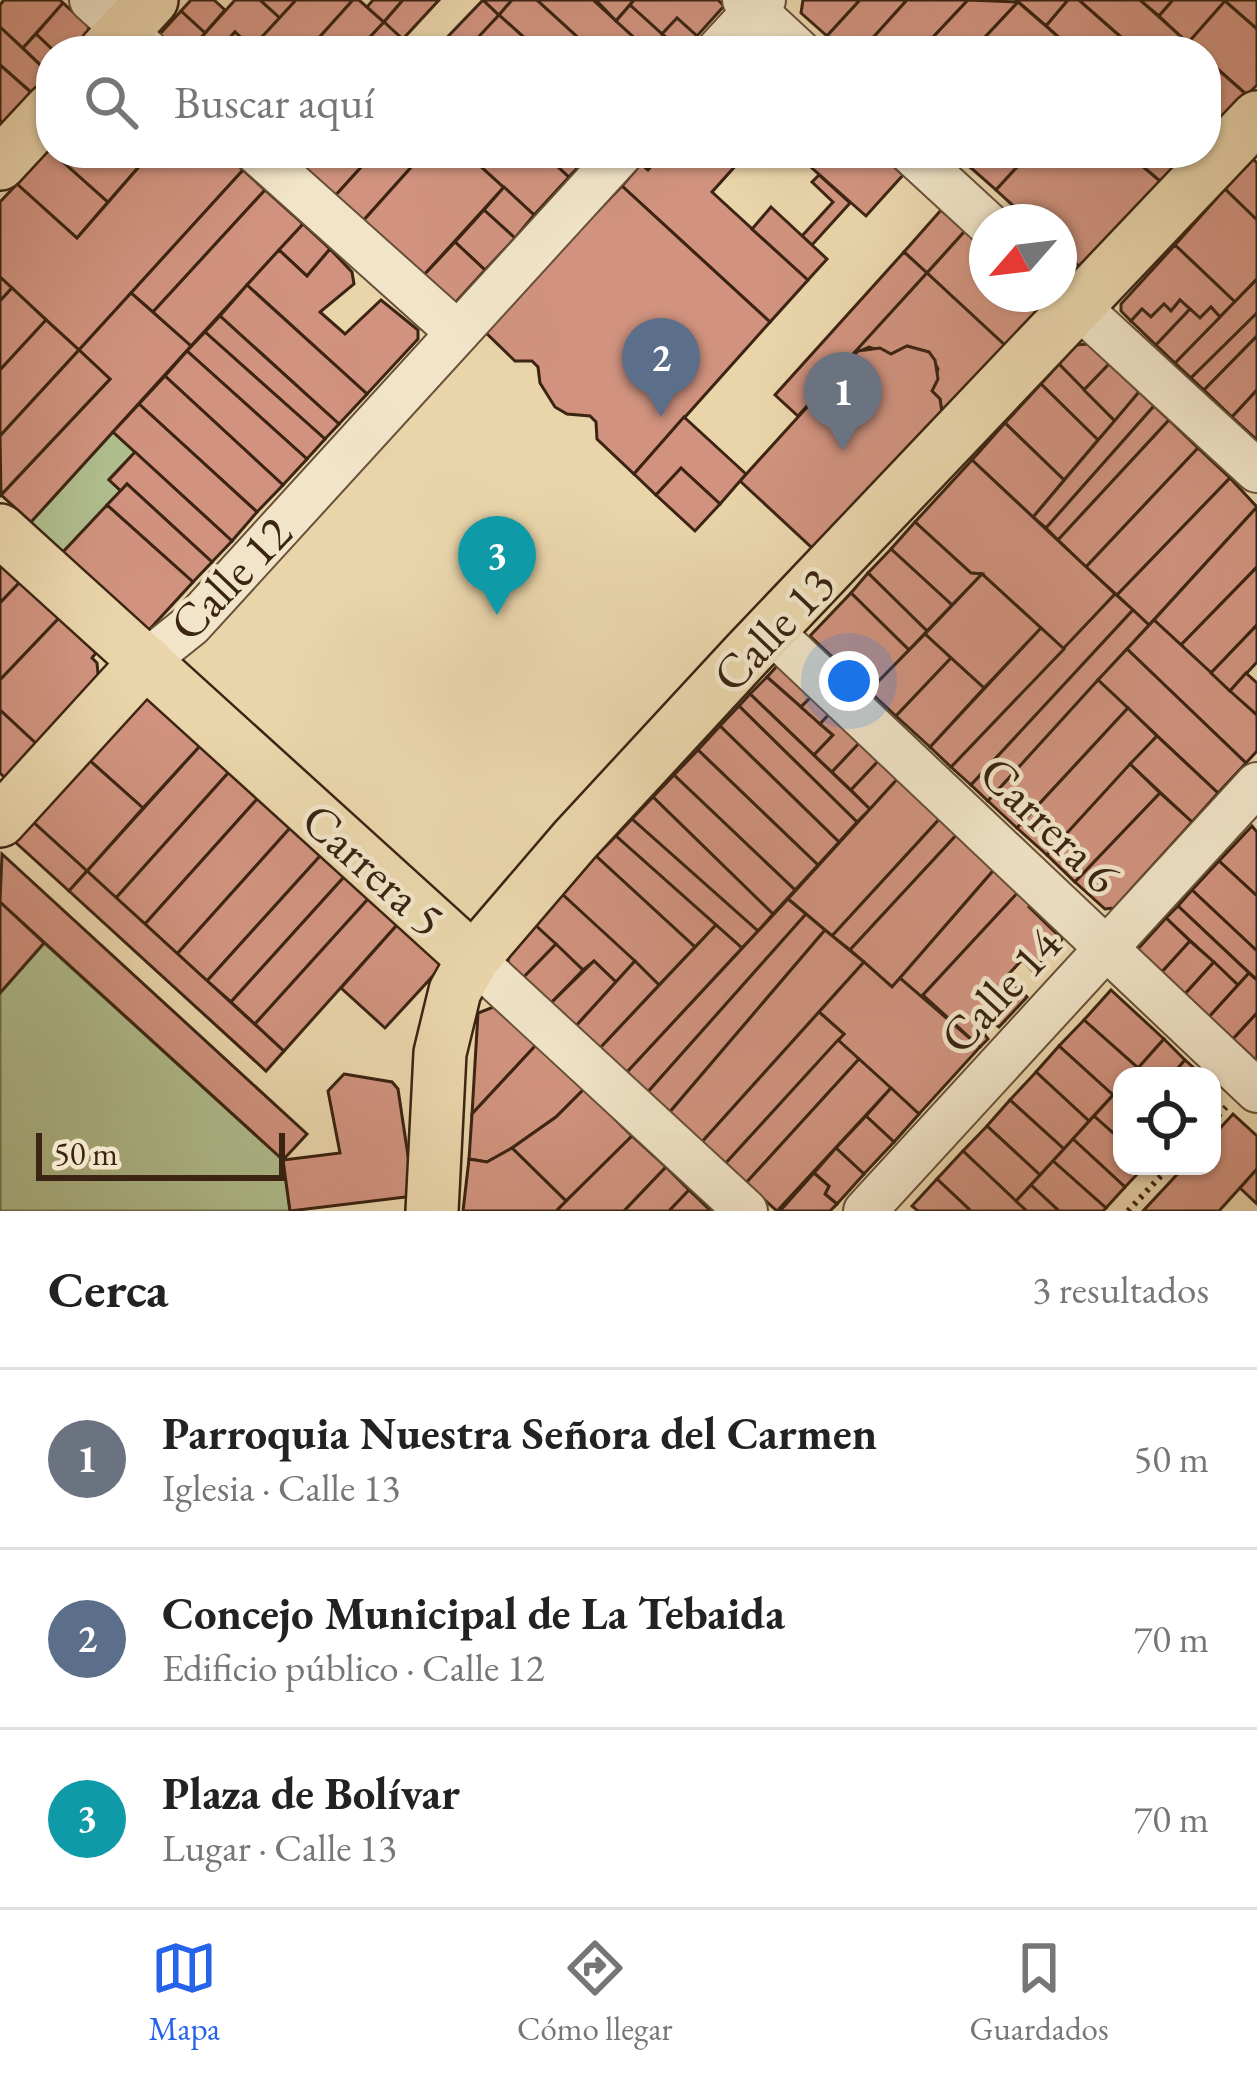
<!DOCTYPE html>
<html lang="es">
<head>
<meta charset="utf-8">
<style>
	:root { --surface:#fff; --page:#f6f6f6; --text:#222; --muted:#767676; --line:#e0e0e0; --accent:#2563eb }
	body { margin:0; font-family:"EB Garamond",serif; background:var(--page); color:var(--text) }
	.controls { position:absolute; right:36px; bottom:36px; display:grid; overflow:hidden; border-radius:24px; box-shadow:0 3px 9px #0004 }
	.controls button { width:108px; height:108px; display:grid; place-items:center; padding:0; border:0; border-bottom:3px solid var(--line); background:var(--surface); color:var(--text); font:60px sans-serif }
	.compass { position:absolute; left:969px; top:204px; width:108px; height:108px; border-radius:50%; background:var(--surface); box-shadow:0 3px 9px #0004; rotate:242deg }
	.scale { position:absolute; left:36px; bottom:30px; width:249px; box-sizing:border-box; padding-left:12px; border:6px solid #3b2412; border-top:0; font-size:33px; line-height:42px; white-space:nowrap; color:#3b2412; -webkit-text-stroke:9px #f1e4c8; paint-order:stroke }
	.you { position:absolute; left:849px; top:681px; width:42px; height:42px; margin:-30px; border:9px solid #fff; border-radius:50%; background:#1a73e8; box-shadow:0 0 0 18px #1a73e833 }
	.badge { display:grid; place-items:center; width:78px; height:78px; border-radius:50%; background:var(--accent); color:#fff; font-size:39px; font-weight:700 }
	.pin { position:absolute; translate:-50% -99px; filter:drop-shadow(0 3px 6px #0008) }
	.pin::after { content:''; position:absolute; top:63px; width:42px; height:36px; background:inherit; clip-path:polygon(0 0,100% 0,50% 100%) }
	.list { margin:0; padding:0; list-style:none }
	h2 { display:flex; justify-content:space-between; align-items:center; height:156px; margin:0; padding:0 48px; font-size:51px }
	h2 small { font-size:39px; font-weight:400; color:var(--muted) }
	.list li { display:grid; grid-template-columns:78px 1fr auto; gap:36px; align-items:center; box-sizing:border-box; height:180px; padding:0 48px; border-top:3px solid var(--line) }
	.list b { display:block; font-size:45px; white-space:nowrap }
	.list p { margin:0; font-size:39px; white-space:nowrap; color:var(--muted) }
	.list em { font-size:39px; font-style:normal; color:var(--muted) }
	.icon { flex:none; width:66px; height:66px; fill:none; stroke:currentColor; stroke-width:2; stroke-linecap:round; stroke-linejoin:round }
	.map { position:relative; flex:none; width:1257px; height:1211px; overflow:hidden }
	.search { position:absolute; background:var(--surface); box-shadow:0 3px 9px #0004; left:36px; right:36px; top:36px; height:132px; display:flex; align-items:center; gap:30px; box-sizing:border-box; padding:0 42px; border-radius:48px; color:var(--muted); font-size:45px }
	.sheet { height:696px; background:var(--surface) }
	nav { display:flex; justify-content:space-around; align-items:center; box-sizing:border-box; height:168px; border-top:3px solid var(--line); background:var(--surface); font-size:33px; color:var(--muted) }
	nav a { display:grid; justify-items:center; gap:6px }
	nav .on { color:var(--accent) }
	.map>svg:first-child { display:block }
</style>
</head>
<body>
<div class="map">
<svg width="1257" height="1211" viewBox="0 0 1257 1211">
	<rect width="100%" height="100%" fill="#ead5ab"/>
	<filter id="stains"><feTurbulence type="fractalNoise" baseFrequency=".00167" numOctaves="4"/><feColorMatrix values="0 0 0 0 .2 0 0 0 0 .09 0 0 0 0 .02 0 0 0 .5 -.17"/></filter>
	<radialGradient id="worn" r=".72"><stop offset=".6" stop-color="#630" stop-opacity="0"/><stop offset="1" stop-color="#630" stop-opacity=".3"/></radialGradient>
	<g fill="#b0be8e" stroke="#767150" stroke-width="3">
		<polygon points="113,432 135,452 109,479 121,491 63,552 31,522"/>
		<polygon points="44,943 283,1160 290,1211 0,1211 0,993"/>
	</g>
	<g fill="#d1937f" stroke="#3b2412" stroke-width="3">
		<polygon points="4,0 60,0 63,3 23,48 0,27 0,5"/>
		<polygon points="191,0 214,0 225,10 205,33 181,11"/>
		<polygon points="235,0 260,0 280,18 252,48 235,32 218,51 189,51"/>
		<polygon points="260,0 296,0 280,18"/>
		<polygon points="296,0 353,0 307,51 249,51"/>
		<polygon points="353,0 359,0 384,22 357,51 307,51"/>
		<polygon points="373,0 403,0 384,22 367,7"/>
		<polygon points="403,0 439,0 402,40 384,22"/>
		<polygon points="483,0 499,15 466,51 434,51"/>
		<polygon points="483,0 512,0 499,15"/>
		<polygon points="512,0 537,0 593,51 539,51 499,15"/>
		<polygon points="537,0 593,0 649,51 593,51"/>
		<polygon points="596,0 634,0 616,21"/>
		<polygon points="634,0 718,0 724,6 697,36 677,18 662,34 630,5"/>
		<polygon points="803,0 860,0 827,36 801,13"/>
		<polygon points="860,0 907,0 861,51 843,51 827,36"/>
		<polygon points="907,0 968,0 920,51 861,51"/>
		<polygon points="968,0 1018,2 972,51 920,51"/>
		<polygon points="1016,0 1068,0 1046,26"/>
		<polygon points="1068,0 1079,0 1137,51 1074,51 1046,26"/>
		<polygon points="1079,0 1140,0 1197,51 1137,51"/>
		<polygon points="1140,0 1173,0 1159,16"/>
		<polygon points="1173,0 1226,0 1188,43 1159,16"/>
		<polygon points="1257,0 1257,29 1225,1 1226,0"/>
		<polygon points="1225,1 1257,29 1257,85 1247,95 1206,59 1206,51 1197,51 1188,43"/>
		<polygon points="1018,2 1046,26 1074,51 972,51"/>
		<polygon points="63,3 88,25 89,34 73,51 54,51 36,34"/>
		<polygon points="630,5 662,34 680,51 649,51 616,21"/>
		<polygon points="181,11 205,33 189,51 177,51 159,35"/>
		<polygon points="499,15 539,51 476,51 470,46"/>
		<polygon points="677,18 697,36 683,51 662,34"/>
		<polygon points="384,22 408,44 402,51 357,51"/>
		<polygon points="0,27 51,75 33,94 0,65"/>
		<polygon points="235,32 252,48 218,51"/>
		<polygon points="36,34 54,51 51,75 23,48"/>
		<polygon points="1206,59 1247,95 1221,125 1206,112"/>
		<polygon points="0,65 33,94 5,125 0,120"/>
		<polygon points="49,149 108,202 77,238 17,184"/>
		<polygon points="53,153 151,153 108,202"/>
		<polygon points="151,153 225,153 243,170 79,350 0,277 0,202 17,184 77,238"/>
		<polygon points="309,153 374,153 335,196 300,164"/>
		<polygon points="374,153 424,153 363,221 335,196"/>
		<polygon points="424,153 466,153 504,187 423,276 363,221"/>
		<polygon points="466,153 527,153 537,162 544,154 569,177 534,215"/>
		<polygon points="527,153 588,153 590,154 569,177 544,154 537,162"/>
		<polygon points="663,153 669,158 674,153 747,153 712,192 808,280 770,322 622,186 641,164 648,170"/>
		<polygon points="795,153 879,153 903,175 866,216"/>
		<polygon points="955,153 986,153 971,168"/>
		<polygon points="986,153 1030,153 996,190 971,168"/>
		<polygon points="1030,153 1127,153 1166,186 1080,267 1059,248 1059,222 1031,222 996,190"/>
		<polygon points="1127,153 1188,153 1166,186"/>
		<polygon points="1253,159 1257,163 1257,220 1225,189"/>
		<polygon points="243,170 265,190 153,312 131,293"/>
		<polygon points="819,175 850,203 812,245 802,236 833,202 812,182"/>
		<polygon points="622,186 770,322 634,474 597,439 596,422 590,416 567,414 555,407 540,383 538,367 532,361 515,361 483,330"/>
		<polygon points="504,187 534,215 515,238 484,210"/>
		<polygon points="1225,189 1257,220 1257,279 1235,302 1175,245"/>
		<polygon points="265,190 303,224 191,346 153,312"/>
		<polygon points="771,207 827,259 808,280 752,229"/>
		<polygon points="484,210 515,238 485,270 455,242"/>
		<polygon points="941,210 965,231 927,273 904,252"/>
		<polygon points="303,224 330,249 307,276 279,250"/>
		<polygon points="965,231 987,252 987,294 1032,294 1047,308 1009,349 927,273"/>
		<polygon points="455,242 485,270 454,304 423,276"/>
		<polygon points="1175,245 1235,302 1220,317 1211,307 1200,318 1180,300 1171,311 1164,304 1151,317 1142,309 1131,321 1121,311 1121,304"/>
		<polygon points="330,249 352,272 354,284 320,312 345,334 381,300 418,330 418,339 367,394 247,285 279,250 307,276"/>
		<polygon points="904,252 927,273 798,416 775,395"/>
		<polygon points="927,273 1009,349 943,419 940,399 932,391 938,369 929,352 907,346 891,354 869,347 853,354"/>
		<polygon points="0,277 12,288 0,301"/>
		<polygon points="1257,279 1257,313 1191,378 1175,363"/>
		<polygon points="247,285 367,394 339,424 220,316"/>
		<polygon points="12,288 46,320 0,370 0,301"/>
		<polygon points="131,293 191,346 31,522 1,495 110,379 79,350"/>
		<polygon points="1180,300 1190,309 1156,345 1131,321 1142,309 1151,317 1164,304 1171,311"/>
		<polygon points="1211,307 1220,317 1175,363 1156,345 1190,309 1200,318"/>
		<polygon points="1257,313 1257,336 1204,390 1191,378"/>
		<polygon points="220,316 339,424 325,439 205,332"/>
		<polygon points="46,320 79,350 0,436 0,370"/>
		<polygon points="205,332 325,439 307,459 187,351"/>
		<polygon points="1257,336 1257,390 1232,417 1204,390"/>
		<polygon points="1089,344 1109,364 1084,390 1059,364 1076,345"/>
		<polygon points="907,346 929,352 935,360 938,379 932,391 940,399 943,419 823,558 740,481 858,351 880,348 891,354"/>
		<polygon points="79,350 110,379 1,495 0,436"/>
		<polygon points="187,351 307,459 283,485 165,376"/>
		<polygon points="1059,364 1115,421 1098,440 1041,384"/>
		<polygon points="1109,364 1139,392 1115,421 1084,390"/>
		<polygon points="165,376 283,485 257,512 139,404"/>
		<polygon points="1041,384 1098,440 1064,480 1005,423"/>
		<polygon points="1257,390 1257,440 1232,417"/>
		<polygon points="1139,392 1154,406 1046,528 1033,517"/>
		<polygon points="139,404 257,512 232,541 113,432"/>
		<polygon points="1154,406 1169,420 1058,540 1046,528"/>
		<polygon points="684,417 746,474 720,504 681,468 656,495 634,474"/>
		<polygon points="1169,420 1198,448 1086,567 1058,540"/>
		<polygon points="1005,423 1064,480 1033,517 972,460"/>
		<polygon points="1198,448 1230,478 1117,595 1086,567"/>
		<polygon points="135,452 232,541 212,562 127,484 121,491 109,480"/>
		<polygon points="972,460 1115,594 1064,649 982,574 971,573 915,522"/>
		<polygon points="681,468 720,504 695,531 656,495"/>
		<polygon points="1230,478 1257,507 1149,625 1117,595"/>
		<polygon points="127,484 212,562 193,582 107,505"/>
		<polygon points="107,505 193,582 148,631 63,552"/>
		<polygon points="1257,507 1257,567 1181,645 1154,620"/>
		<polygon points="915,522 971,573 982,574 952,605 891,549"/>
		<polygon points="891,549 952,605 927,631 868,573"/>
		<polygon points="0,563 20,582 0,603"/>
		<polygon points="1257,567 1257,625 1211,673 1181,645"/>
		<polygon points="868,573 927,631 909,650 851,593"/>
		<polygon points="982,574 1041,628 984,688 925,634"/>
		<polygon points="20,582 59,618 0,680 0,603"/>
		<polygon points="851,593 909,650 869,691 810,636"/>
		<polygon points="1115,594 1133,610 971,785 951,767"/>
		<polygon points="1133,610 1149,625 988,801 971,785"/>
		<polygon points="59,618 96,653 92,658 97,663 99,684 43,750 0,710 0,680"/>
		<polygon points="1154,620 1257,715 1257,751 1246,763 1127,649"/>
		<polygon points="1257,625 1257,662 1230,691 1211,673"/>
		<polygon points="1041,628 1064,649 951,767 930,747"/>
		<polygon points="925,634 951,658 896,716 869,691"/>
		<polygon points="1127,649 1246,763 1218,793 1098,680"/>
		<polygon points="951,658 984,688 930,747 896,716"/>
		<polygon points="777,666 783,666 814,694 801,707 767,677"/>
		<polygon points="1246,673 1257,683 1257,715 1230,691"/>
		<polygon points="767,677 833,735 814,755 750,694"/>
		<polygon points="1098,680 1128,708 1017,828 988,801"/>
		<polygon points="750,694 870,809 857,822 739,706"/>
		<polygon points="814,694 832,711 820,724 801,707"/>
		<polygon points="145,695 200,746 143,808 88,759"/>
		<polygon points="739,706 857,822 839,842 720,726"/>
		<polygon points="1128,708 1157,736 1047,855 1017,828"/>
		<polygon points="0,710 43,750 11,784 0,773"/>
		<polygon points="832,711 863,739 832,772 814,755 833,735 820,724"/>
		<polygon points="720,726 839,842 818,865 698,750"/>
		<polygon points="1157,736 1218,793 1192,822 1130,764"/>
		<polygon points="863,739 882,757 851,790 832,772"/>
		<polygon points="200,746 229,772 116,898 87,871"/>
		<polygon points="698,750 818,865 795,890 674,775"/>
		<polygon points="882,757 901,775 870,809 851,790"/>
		<polygon points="88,759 143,808 87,871 32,821"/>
		<polygon points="1130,764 1160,793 1075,882 1047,855"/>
		<polygon points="229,772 258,798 145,924 116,898"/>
		<polygon points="674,775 795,890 773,914 653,797"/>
		<polygon points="901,775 944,814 832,936 788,899"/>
		<polygon points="1160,793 1192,822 1114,908 1105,909 1075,882"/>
		<polygon points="653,797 773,914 758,931 632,819"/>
		<polygon points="258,798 290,828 177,954 145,924"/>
		<polygon points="944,814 961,830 850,950 832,936"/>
		<polygon points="632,819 758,931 742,948 616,836"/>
		<polygon points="32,821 87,871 69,891 14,841"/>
		<polygon points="1252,826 1257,832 1257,896 1219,861"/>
		<polygon points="290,828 321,855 207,981 177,954"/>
		<polygon points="961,830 999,864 892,987 850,950"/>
		<polygon points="616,836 716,925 695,947 596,856"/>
		<polygon points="2,854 307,1134 283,1160 0,902"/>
		<polygon points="321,855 344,877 231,1002 207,981"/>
		<polygon points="596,856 695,947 659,985 562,894"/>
		<polygon points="1219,861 1257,896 1257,951 1192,890"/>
		<polygon points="999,864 1023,887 921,997 900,978"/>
		<polygon points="87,871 284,1051 266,1071 69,891"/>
		<polygon points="344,877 368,899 255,1024 231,1002"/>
		<polygon points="1023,887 1036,899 1029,907 1062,939 1033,971 1022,960 1006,977 1027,997 999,1027 994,1023 984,1034 988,1039 980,1047 923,995"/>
		<polygon points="1192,890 1257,951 1257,980 1178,906"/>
		<polygon points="562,894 635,961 616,982 594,961 583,970 534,924"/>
		<polygon points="368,899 397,925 284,1051 255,1024"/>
		<polygon points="788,899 806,914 647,1093 626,1073"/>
		<polygon points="0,902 44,943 0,993"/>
		<polygon points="1178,906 1249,973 1238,985 1166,918"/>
		<polygon points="806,914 825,930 669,1113 647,1093"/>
		<polygon points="1166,918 1190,941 1161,973 1137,950"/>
		<polygon points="534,924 556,944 522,979 509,966 507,952"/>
		<polygon points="397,925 442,966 385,1028 341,988"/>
		<polygon points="716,925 742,948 626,1073 599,1049"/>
		<polygon points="825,930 864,962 701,1143 669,1113"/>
		<polygon points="1190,941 1214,962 1185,994 1161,973"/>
		<polygon points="556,944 583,970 550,1004 522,979"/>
		<polygon points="594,961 616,982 575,1027 550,1004"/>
		<polygon points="635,961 659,985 599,1049 575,1027"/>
		<polygon points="864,962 892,987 900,978 980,1047 919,1114 838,1040 844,1034 819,1012"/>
		<polygon points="1214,962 1238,985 1209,1017 1185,994"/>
		<polygon points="1249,973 1257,980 1257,1013 1233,1039 1209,1017"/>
		<polygon points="1111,990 1164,1039 1138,1068 1084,1020"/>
		<polygon points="496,1006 536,1045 472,1114 478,1013"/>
		<polygon points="819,1012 844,1034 725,1164 701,1143"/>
		<polygon points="1257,1013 1257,1061 1233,1039"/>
		<polygon points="1084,1020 1138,1068 1131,1076 1122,1076 1122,1086 1113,1095 1059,1046"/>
		<polygon points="1164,1039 1185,1060 1171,1076 1131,1076"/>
		<polygon points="838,1040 859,1059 746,1183 725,1164"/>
		<polygon points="536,1045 584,1089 556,1117 512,1148 487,1162 469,1159 472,1114"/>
		<polygon points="1059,1046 1113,1095 1089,1121 1036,1072"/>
		<polygon points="859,1059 891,1088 777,1211 746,1183"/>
		<polygon points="1185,1060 1203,1076 1171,1076"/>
		<polygon points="1036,1072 1089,1121 1064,1149 1010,1100"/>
		<polygon points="344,1074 392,1082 398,1089 414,1196 290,1211 283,1160 340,1153 328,1091"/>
		<polygon points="891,1088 919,1114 894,1142 866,1116"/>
		<polygon points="584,1089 632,1136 566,1201 512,1148 556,1117"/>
		<polygon points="1116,1092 1122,1098 1122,1141 1094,1116"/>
		<polygon points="1010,1100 1064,1149 1040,1175 987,1126"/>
		<polygon points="1233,1114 1257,1136 1257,1169 1219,1211 1143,1211 1185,1166 1212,1166 1212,1137"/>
		<polygon points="866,1116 894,1142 864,1174 836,1148"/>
		<polygon points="1094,1116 1122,1141 1122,1166 1145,1166 1125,1187 1073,1139"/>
		<polygon points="987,1126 1040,1175 1016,1201 963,1151"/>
		<polygon points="632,1136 666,1167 624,1211 556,1211"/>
		<polygon points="1073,1139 1125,1187 1106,1208 1053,1161"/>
		<polygon points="512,1148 566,1201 556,1211 463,1211 469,1159 487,1162"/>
		<polygon points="836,1148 864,1174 837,1204 825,1194 829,1186 814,1173"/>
		<polygon points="963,1151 1016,1201 1027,1211 971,1211 937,1179"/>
		<polygon points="1053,1161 1106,1208 1103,1211 1059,1211 1031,1185"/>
		<polygon points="666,1167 689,1190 669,1211 624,1211"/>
		<polygon points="1257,1169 1257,1204 1240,1188"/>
		<polygon points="814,1173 829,1186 825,1194 837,1204 830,1211 780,1211"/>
		<polygon points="937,1179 971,1211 918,1211 912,1206"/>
		<polygon points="1031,1185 1059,1211 1027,1211 1016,1201"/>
		<polygon points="689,1190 711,1211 669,1211"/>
	</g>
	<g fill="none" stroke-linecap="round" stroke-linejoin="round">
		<defs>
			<g id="minor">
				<polyline points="91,0 147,51"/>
				<polyline points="744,0 799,51"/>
				<polyline points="717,51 764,0"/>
				<polyline points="257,153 457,332"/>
				<polyline points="911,153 987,223"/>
				<polyline points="1059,289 1257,471"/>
				<polyline points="772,632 1257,1091"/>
				<polyline points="146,661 191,625 622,153"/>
				<polyline points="473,959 746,1211"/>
				<polyline points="865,1211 1257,784"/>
			</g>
			<g id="major">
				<polyline points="105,51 152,0"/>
				<polyline points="0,164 51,109"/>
				<polyline points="0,530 473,959"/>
				<polyline points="0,821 146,661"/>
				<polyline points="432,1211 440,1053 455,991 473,959 575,840 746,655 1257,117"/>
			</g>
		</defs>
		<use href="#minor" stroke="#675038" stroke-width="46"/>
		<use href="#major" stroke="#3b2412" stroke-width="56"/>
		<g stroke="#3b2412" stroke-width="6" stroke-dasharray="3 6" stroke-linecap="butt">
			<polyline points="1212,1122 1226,1107"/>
			<polyline points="1128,1211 1170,1166"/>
		</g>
		<use href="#minor" stroke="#f1e4c8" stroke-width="42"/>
		<use href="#major" stroke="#ead5ab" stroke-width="51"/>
	</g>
	<g text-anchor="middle" stroke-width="9" stroke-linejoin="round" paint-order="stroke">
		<g font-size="48" fill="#3b2412" stroke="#f1e4c8">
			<text transform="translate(230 578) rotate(-46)" y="17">Calle 12</text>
			<text transform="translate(773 629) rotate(-46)" y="17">Calle 13</text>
			<text transform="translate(1050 824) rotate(44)" y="17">Carrera 6</text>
			<text transform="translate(374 869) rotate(42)" y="17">Carrera 5</text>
			<text transform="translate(1000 990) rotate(-47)" y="17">Calle 14</text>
		</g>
	</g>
	<rect width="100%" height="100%" filter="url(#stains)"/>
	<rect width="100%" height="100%" fill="url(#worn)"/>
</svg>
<div class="controls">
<button><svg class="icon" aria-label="locate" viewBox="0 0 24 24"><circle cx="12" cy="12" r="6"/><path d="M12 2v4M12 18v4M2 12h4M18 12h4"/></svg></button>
</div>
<svg class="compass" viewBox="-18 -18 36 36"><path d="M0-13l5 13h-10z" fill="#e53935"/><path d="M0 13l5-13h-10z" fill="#767676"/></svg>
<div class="scale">50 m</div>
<div class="you"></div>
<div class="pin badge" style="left:843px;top:451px;background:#6b7280">1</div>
<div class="pin badge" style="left:661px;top:417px;background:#5c6f8a">2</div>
<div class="pin badge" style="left:497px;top:615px;background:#0f9aa8">3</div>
<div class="search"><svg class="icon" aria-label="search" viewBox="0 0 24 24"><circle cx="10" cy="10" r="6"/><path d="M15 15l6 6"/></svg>Buscar aquí</div>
</div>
<section class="sheet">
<h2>Cerca<small>3 resultados</small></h2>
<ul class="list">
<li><span class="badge" style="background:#6b7280">1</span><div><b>Parroquia Nuestra Señora del Carmen</b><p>Iglesia · Calle 13</p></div><em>50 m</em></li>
<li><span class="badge" style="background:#5c6f8a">2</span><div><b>Concejo Municipal de La Tebaida</b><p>Edificio público · Calle 12</p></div><em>70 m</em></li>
<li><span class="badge" style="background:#0f9aa8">3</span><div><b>Plaza de Bolívar</b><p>Lugar · Calle 13</p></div><em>70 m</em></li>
</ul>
</section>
<nav>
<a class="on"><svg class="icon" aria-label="map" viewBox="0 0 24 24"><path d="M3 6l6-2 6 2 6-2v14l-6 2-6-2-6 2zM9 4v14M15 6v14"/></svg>Mapa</a>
<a><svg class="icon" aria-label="directions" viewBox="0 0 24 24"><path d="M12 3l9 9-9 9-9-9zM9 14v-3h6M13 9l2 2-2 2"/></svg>Cómo llegar</a>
<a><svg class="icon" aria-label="saved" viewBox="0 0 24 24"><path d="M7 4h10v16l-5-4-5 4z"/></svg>Guardados</a>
</nav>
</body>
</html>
